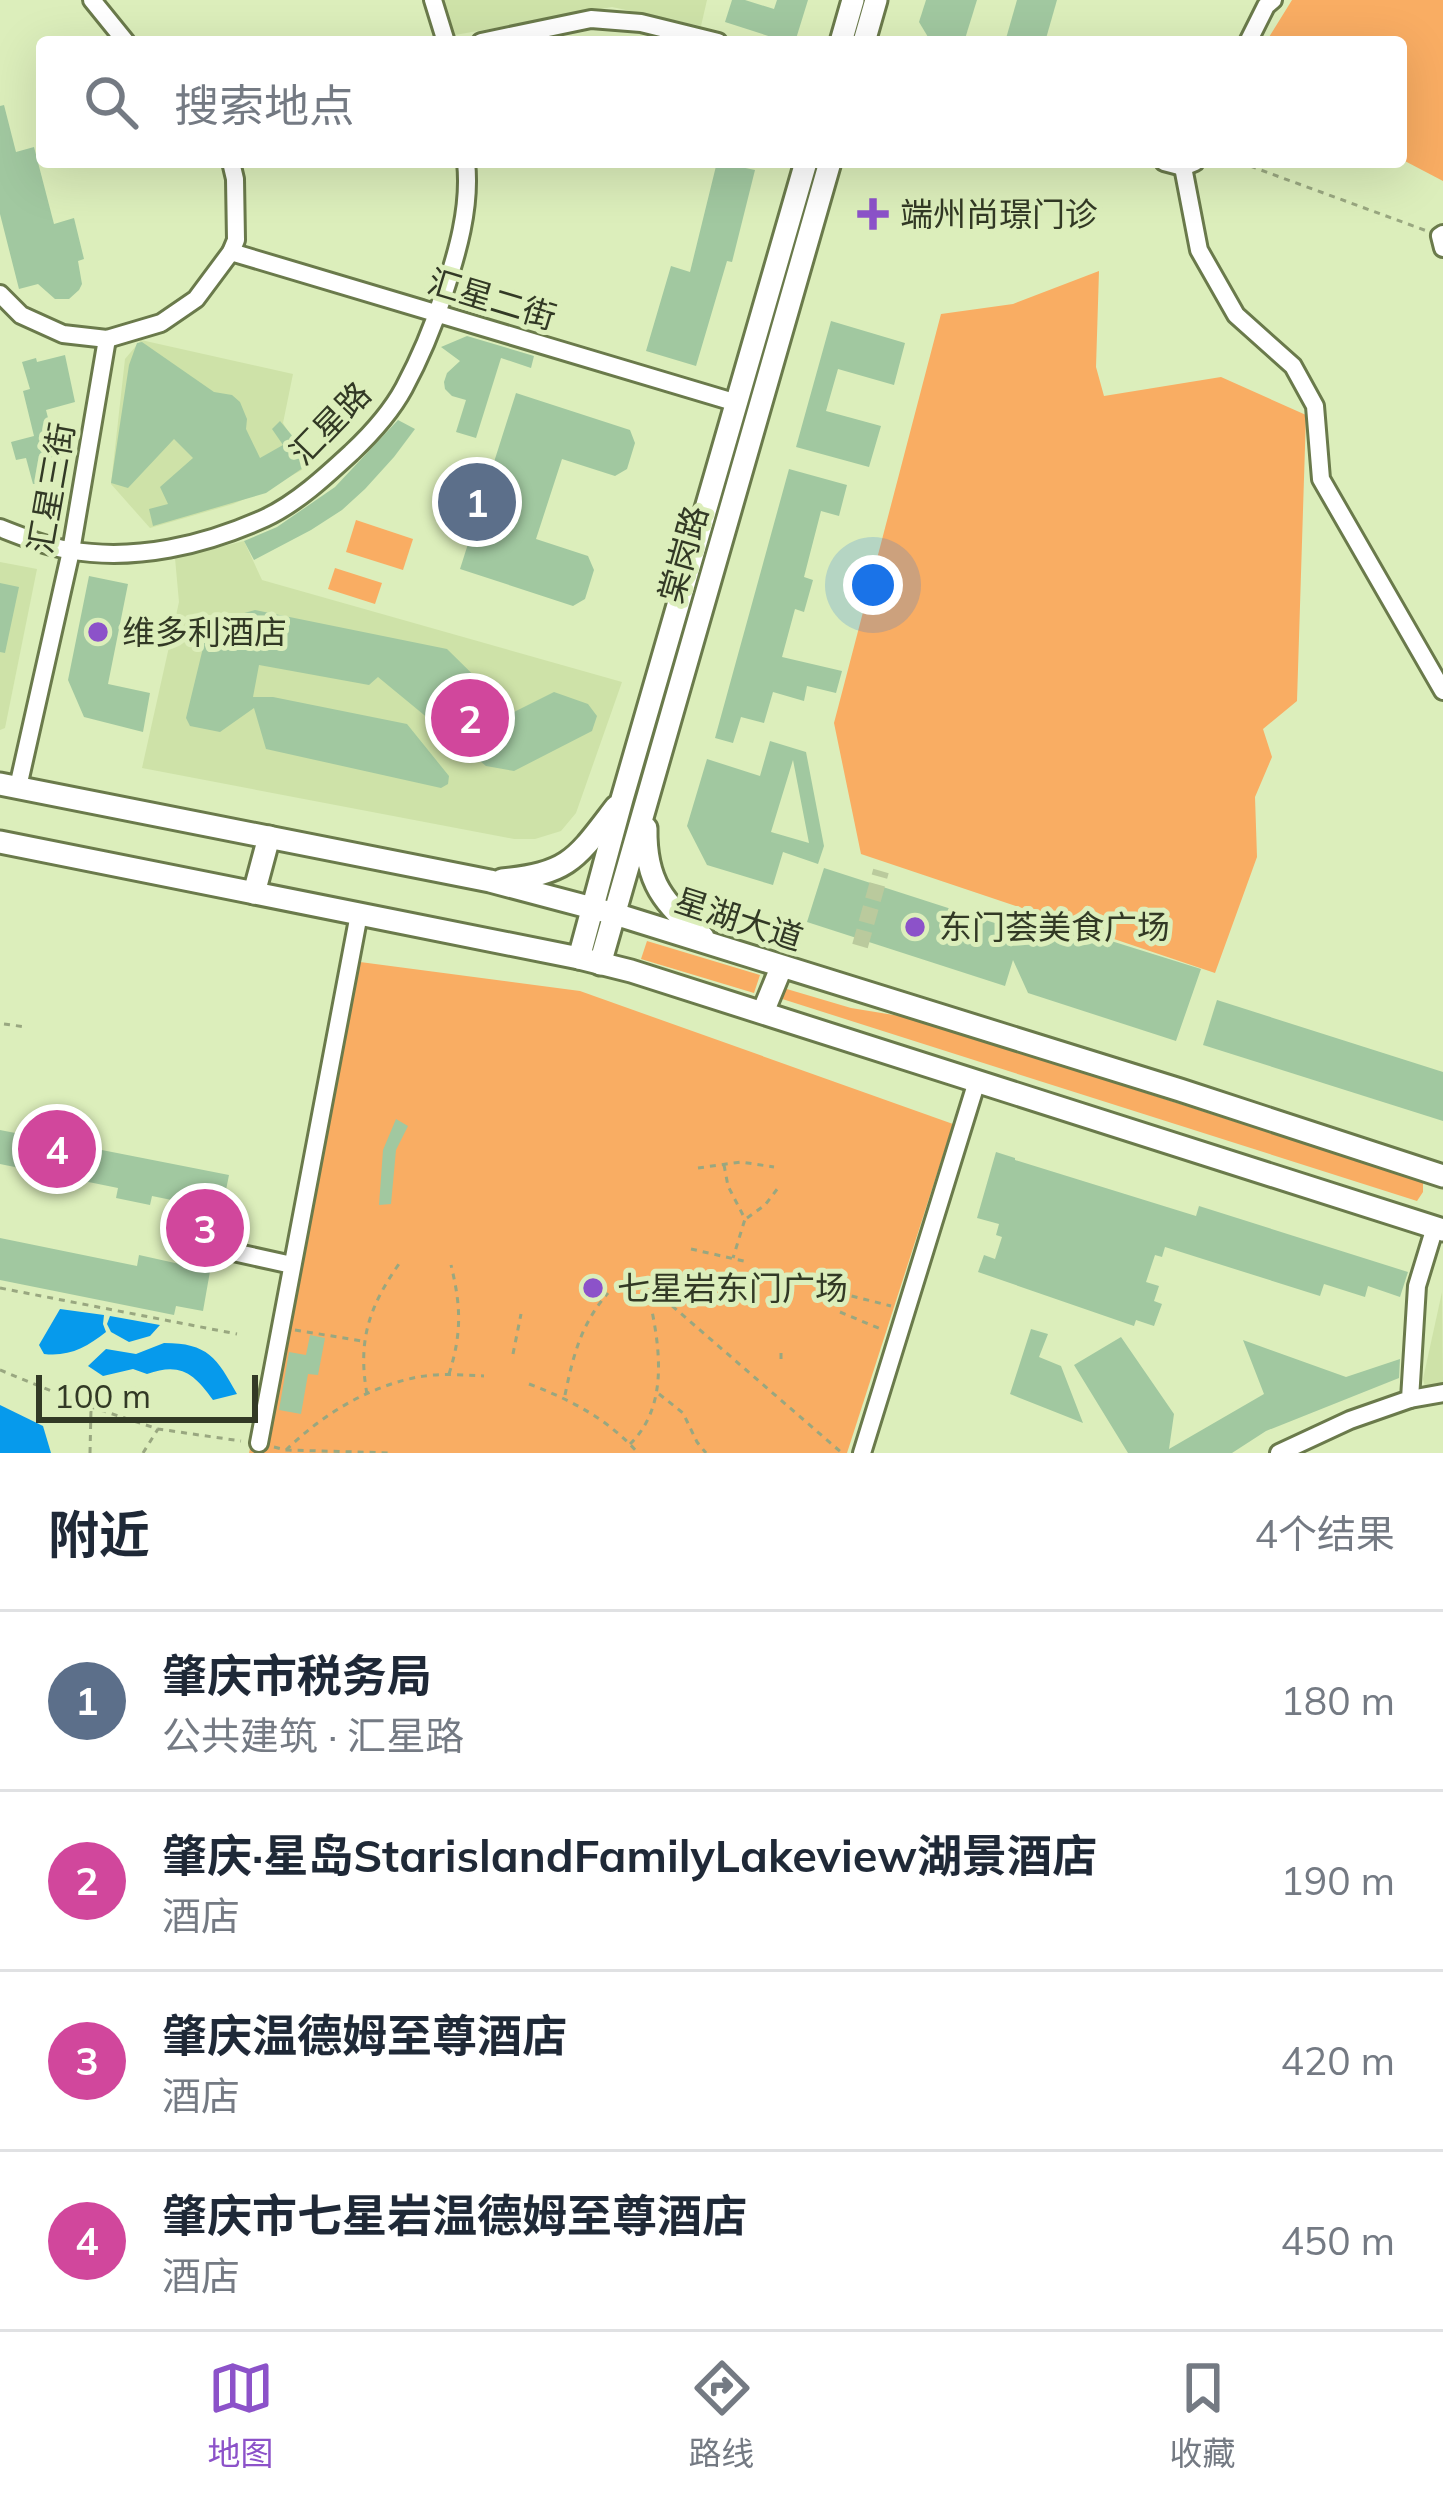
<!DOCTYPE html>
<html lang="zh">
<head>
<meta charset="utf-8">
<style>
	:root { --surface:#fff; --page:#f2f2f3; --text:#1f2937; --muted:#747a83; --line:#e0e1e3; --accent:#8c52c9 }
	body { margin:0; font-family:Mulish,"Noto Sans SC",sans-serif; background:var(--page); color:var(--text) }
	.scale { position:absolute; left:36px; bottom:30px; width:222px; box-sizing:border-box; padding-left:12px; border:6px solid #323925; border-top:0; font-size:33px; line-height:42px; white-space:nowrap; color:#323925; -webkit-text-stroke:9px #dceebb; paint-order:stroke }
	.you { position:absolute; left:873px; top:585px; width:42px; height:42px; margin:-30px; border:9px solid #fff; border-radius:50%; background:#1a73e8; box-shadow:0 0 0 18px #1a73e833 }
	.badge { display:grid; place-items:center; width:78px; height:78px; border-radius:50%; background:var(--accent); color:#fff; font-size:39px; font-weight:700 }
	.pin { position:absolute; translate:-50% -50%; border:6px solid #fff; box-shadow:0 3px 12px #0006 }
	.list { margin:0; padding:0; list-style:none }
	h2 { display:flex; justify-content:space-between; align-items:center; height:156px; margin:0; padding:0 48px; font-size:51px }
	h2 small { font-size:39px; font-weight:400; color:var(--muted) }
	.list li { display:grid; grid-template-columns:78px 1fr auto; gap:36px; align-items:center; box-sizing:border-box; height:180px; padding:0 48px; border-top:3px solid var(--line) }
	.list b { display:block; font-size:45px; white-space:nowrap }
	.list p { margin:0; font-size:39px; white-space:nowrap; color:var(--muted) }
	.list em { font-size:39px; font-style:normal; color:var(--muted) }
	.icon { flex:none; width:66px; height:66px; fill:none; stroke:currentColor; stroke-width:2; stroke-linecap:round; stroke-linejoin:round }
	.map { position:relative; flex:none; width:1443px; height:1453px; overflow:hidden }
	.search { position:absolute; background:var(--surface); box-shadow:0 12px 48px #0002; left:36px; right:36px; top:36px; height:132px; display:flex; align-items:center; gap:30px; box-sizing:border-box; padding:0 42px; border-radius:12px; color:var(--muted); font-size:45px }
	.sheet { height:876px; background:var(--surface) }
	nav { display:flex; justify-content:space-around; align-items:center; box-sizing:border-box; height:168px; border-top:3px solid var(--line); background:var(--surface); font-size:33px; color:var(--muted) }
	nav a { display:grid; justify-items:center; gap:6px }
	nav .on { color:var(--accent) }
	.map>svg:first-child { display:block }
</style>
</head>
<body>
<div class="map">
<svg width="1443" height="1453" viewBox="0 0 1443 1453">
	<rect width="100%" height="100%" fill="#dceebb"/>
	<g fill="#cee2a8">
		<polygon points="444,0 707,0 701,26 612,7 455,35"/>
		<polygon points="141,340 293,374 283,423 309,466 264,491 233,504 150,528 111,484 125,359"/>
		<polygon points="244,541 262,580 622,682 576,813 561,831 535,839 514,839 142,768 179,602 175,558"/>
		<polygon points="0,562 37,569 5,728 0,730"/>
		<polygon points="1442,1292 1443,1385 1425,1387 1423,1379"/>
	</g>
	<g fill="#f9ad63">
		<polygon points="1292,0 1443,0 1443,181 1401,159 1401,42 1266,42"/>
		<polygon points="1099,271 1096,367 1104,396 1221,377 1306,415 1297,701 1263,729 1272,757 1255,797 1257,857 1215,973 861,854 834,723 941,314 1013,304"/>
		<polygon points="356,520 413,539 403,570 346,552"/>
		<polygon points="335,568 382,583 375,604 328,589"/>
		<polygon points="647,941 760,975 754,993 641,959"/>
		<polygon points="360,962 580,991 953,1124 847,1453 249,1453"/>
		<polygon points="780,987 851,1008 912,1018 1423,1182 1423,1192 1417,1201 776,997"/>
	</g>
	<g fill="#069aec">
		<path d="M60,1309l44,6 -1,9 3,8c-19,15 -37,25 -62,22l-5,-9z"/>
		<polygon points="110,1316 160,1325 150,1336 129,1342 111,1332 107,1324"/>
		<path d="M164,1343c44,0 53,15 73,51l-24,6c-19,-27 -33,-38 -66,-26l-14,-5 -30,7 -15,-10 18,-17 30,5z"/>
		<polygon points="0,1405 43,1426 51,1453 0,1453"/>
	</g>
	<g fill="#a1c8a0" fill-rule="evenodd">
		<polygon points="732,0 745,0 774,9 777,0 808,0 795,42 787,42 725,22"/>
		<polygon points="926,0 977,0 964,42 931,42 919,22"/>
		<polygon points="1017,0 1057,0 1045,42 1005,42"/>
		<polygon points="4,105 16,152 34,147 54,224 74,218 84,259 78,261 82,284 79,290 69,299 55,299 38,284 19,289 0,214 0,106"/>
		<polygon points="717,162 755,170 732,262 727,261 696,366 646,351 671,266 690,272"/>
		<polygon points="831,321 905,343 894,385 838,369 826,411 881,426 869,467 796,447"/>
		<polygon points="467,336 534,356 531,368 501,358 476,438 456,432 466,400 452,396 445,389 444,382 447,373 460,361 441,347"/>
		<polygon points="142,342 214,392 232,395 240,402 247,419 246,429 260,458 283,445 272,429 280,421 313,461 266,493 153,526 149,509 168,504 160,487 193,458 174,439 128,488 111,483 129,365 137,343"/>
		<polygon points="65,355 75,402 46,410 57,453 66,451 70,466 46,472 48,481 33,484 26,458 16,460 11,442 34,436 23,391 30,389 22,362 36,358 37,362"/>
		<polygon points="516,393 630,430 635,443 627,469 615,476 562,459 536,539 588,556 594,570 585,599 573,606 460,569"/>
		<polygon points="398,420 415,429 394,457 365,489 342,510 311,530 254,560 244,541 277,527 335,487"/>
		<polygon points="789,469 847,485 839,516 821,511 804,577 813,580 804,612 795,609 782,657 842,671 836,693 807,686 804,701 773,692 764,723 741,717 733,743 715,738"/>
		<polygon points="89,576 128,584 108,684 150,693 143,732 84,717 68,680"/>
		<polygon points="0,583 19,587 5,653 0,652"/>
		<polygon points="255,610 447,649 512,713 554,692 588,704 597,716 592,731 514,771 486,766 378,677 369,685 259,665 253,697 273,697 407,724 449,776 448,784 441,788 266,749 254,708 220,732 190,726 186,718 209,623"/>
		<path d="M770,741l36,11 18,94 -6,18 -35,-12 -10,33 -66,-20 -20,-39 20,-67 53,17zM793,760l16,83 -38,-11z"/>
		<polygon points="824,868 1038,937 1044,920 1201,969 1176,1041 1028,993 1013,960 1005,986 807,922"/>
		<polygon points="1217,1000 1443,1072 1443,1121 1203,1045"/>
		<polygon points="396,1119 408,1126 396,1150 391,1204 379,1205 383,1150"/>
		<polygon points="0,1130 229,1175 217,1235 206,1239 202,1246 206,1257 212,1260 203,1311 176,1306 174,1315 0,1280 0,1238 137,1266 139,1255 184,1265 194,1217 188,1216 191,1204 152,1196 150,1205 116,1198 118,1188 0,1164"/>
		<polygon points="996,1152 1015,1158 1015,1160 1196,1216 1199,1206 1408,1272 1400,1297 1368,1286 1365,1297 1324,1284 1320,1296 1165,1247 1162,1257 1155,1255 1146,1282 1159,1286 1154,1301 1162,1304 1154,1326 1136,1320 1134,1326 978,1272 984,1255 995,1259 1002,1237 996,1235 999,1224 977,1218"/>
		<polygon points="1031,1329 1048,1334 1039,1357 1061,1366 1083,1423 1010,1394"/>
		<polygon points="310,1335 325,1338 318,1375 308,1374 301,1414 279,1410 289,1352 306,1355"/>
		<polygon points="1121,1337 1174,1414 1169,1449 1264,1394 1243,1340 1346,1377 1400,1359 1399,1378 1266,1431 1232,1453 1128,1453 1074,1365"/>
	</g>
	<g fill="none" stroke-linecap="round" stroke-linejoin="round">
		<polyline stroke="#baca9d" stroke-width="16" stroke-dasharray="16 8" stroke-linecap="butt" points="860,946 881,871"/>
		<defs>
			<g id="minor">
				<polyline points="92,0 126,42"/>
				<polyline points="433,0 446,42"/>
				<polyline points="481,42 591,19 641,23 718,42"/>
				<polyline points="1248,42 1266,6 1273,0"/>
				<polyline points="1164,162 1183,167 1195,162"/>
				<polyline points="1183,167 1199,250 1236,315 1293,366 1315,406 1321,479 1443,691"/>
				<polyline points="1443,234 1440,236 1443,248"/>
				<polyline points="231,252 737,403"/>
				<polyline points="0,294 21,315 63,334 107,339 161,323 196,299 231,252 236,240 235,179 231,162"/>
				<path d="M0,528c23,9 45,18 69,22 66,12 136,-5 196,-32 32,-15 61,-42 87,-66 19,-18 39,-40 52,-64 15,-28 29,-61 39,-92 14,-42 28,-89 23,-134"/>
				<polyline points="18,787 71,551 107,339"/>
				<polyline points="215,1248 292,1265"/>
				<polyline points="1410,1399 1443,1393"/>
				<polyline points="259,1443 359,914"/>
				<polyline points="862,1453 977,1081"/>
				<polyline points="1279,1453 1350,1420 1410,1399 1417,1286 1435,1227"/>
			</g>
			<g id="major">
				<polyline points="841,42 853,0"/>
				<polyline points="864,42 876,0"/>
				<polyline points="0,784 490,881 615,914 1180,1090 1443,1176"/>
				<path d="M646,828c-1,55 18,75 57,109"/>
				<polyline points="0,842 579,958 631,971 1443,1230"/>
				<path d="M502,880c68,-7 74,-21 114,-73"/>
				<polyline points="254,893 269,837"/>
				<polyline points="579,958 622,799 806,162"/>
				<polyline points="600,964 830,162"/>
				<polyline points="763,1012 781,968"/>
			</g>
		</defs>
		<use href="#minor" stroke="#6a7a4b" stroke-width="22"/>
		<use href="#major" stroke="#6a7a4b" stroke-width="27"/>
		<g stroke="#99a780" stroke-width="3" stroke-dasharray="6 6" stroke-linecap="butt">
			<polyline points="1239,162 1427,231"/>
			<polyline points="4,1024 26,1027"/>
			<polyline points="724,1165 728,1186 745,1219 733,1258"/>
			<polyline points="698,1168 741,1162 774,1167"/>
			<polyline points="747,1218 765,1205 778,1188"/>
			<polyline points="691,1249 748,1262"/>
			<polyline points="0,1288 237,1334"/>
			<polyline points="840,1293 891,1306"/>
			<polyline points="663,1298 842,1453"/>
			<polyline points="840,1312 883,1330"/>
			<polyline points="295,1330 362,1341"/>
			<polyline points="781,1353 781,1364"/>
			<polyline points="513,1354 521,1314"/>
			<polyline points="0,1370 91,1407 158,1429 241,1441"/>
			<path d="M449,1374c13,-41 12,-68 2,-109"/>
			<path d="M529,1384c42,16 79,35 109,69"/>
			<path d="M367,1394c-10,-55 3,-89 34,-133"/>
			<polyline points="659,1394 683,1413 697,1442 706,1453"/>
			<path d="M565,1395c8,-39 16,-71 43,-102"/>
			<path d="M630,1444c36,-35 31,-88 22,-133"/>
			<polyline points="274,1447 286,1450 392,1453"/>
			<path d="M286,1450c36,-35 81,-63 132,-73 21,-4 45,-2 66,-1"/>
			<polyline points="90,1453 91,1409"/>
			<polyline points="143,1453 158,1429"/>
		</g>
		<use href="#minor" stroke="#fff" stroke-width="16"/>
		<use href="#major" stroke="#fff" stroke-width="21"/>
	</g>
	<g fill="#8c52c9" stroke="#dceebb" stroke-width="4.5">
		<path d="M867 196h12v12h12v12h-12v12h-12v-12h-12v-12h12z"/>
		<circle cx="98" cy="632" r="12"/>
		<circle cx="915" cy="927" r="12"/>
		<circle cx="593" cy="1288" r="12"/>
	</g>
	<g text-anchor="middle" stroke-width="10" stroke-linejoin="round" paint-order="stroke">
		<g font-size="33" fill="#323925" stroke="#dceebb" text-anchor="start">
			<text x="900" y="226">端州尚璟门诊</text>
			<text x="122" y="644">维多利酒店</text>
			<text x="939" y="939">东门荟美食广场</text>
			<text x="617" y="1300">七星岩东门广场</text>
		</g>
		<g font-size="33" fill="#323925" stroke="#dceebb">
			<text transform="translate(492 299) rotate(17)" y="12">汇星二街</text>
			<text transform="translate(330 423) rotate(-46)" y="12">汇星路</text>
			<text transform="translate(51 488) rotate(-80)" y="12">汇星三街</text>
			<text transform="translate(683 554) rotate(-74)" y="12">棠岗路</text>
			<text transform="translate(739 919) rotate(18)" y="12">星湖大道</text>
		</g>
	</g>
</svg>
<div class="scale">100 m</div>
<div class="you"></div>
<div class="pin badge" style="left:477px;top:502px;background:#5c6f8a">1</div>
<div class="pin badge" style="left:470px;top:718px;background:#d1479c">2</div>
<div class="pin badge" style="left:205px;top:1228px;background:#d1479c">3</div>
<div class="pin badge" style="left:57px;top:1149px;background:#d1479c">4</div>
<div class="search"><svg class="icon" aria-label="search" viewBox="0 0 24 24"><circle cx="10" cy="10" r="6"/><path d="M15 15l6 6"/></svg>搜索地点</div>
</div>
<section class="sheet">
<h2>附近<small>4个结果</small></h2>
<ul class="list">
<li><span class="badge" style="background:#5c6f8a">1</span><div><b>肇庆市税务局</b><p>公共建筑 · 汇星路</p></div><em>180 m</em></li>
<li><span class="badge" style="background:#d1479c">2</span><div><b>肇庆·星岛StarislandFamilyLakeview湖景酒店</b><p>酒店</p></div><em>190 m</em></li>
<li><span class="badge" style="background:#d1479c">3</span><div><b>肇庆温德姆至尊酒店</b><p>酒店</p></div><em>420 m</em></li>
<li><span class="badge" style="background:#d1479c">4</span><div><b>肇庆市七星岩温德姆至尊酒店</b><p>酒店</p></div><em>450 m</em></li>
</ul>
</section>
<nav>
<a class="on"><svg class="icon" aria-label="map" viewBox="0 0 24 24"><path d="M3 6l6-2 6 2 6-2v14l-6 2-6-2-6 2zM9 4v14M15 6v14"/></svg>地图</a>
<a><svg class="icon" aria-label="directions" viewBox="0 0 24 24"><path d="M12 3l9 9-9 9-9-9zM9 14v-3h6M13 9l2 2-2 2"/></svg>路线</a>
<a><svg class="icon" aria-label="saved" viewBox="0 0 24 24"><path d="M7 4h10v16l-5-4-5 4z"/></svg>收藏</a>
</nav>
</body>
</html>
